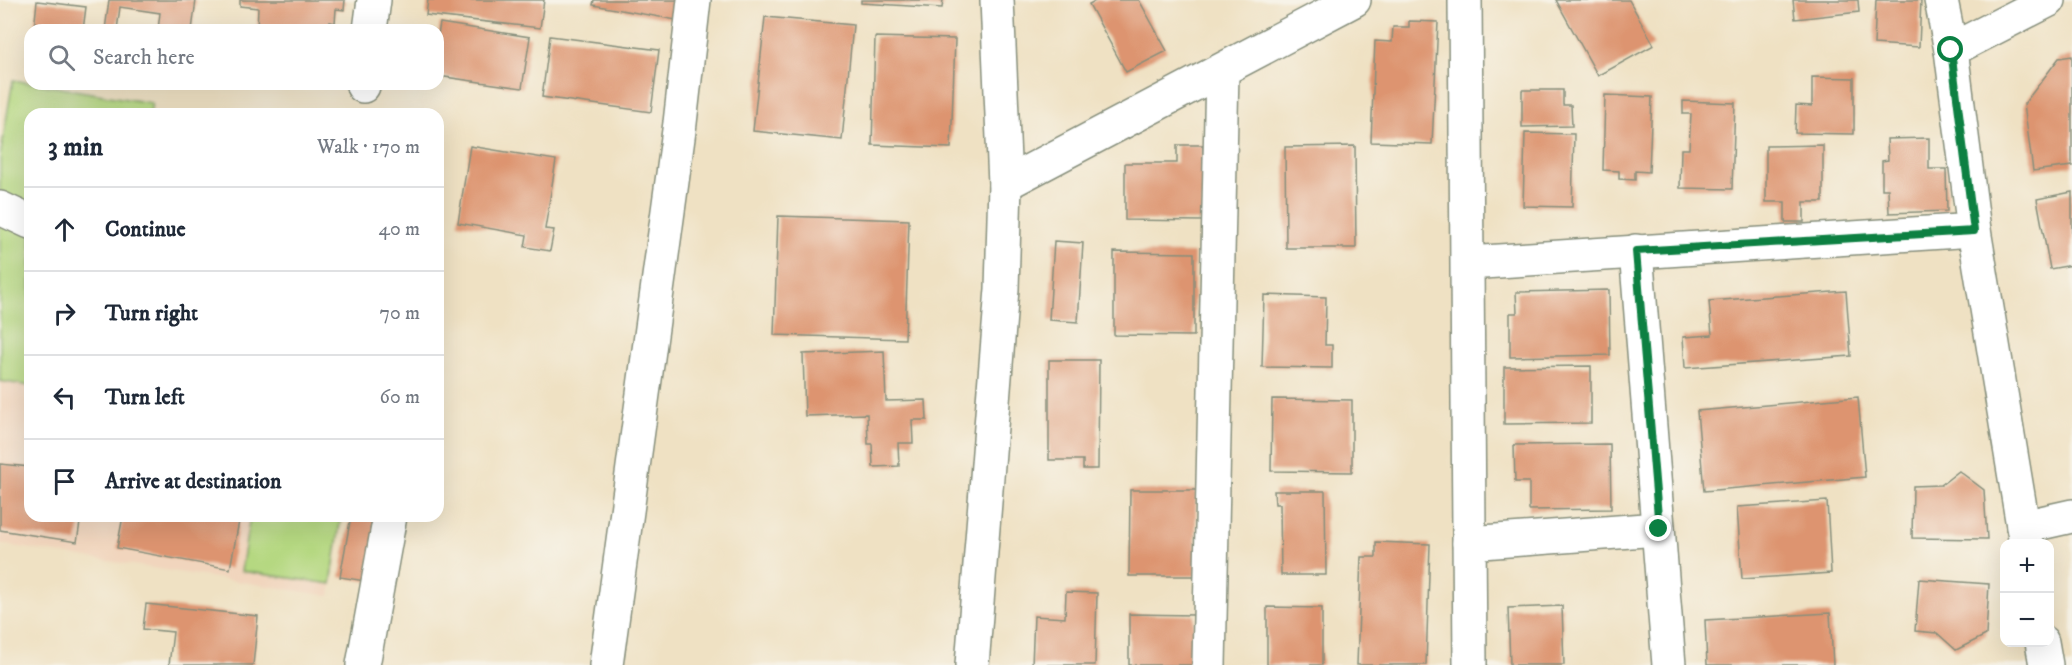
<!DOCTYPE html>
<html lang="en">
<head>
<meta charset="utf-8">
<style>
	:root { --surface:#fff; --page:#f6f6f7; --text:#1f2937; --muted:#747a83; --line:#e0e1e3 }
	body { margin:0; font-family:"IM FELL DW Pica",serif; background:var(--page); color:var(--text) }
	.controls { position:absolute; right:18px; bottom:18px; display:grid; overflow:hidden; border-radius:12px; box-shadow:0 6px 24px #0002 }
	.controls button { width:54px; height:54px; display:grid; place-items:center; padding:0; border:0; border-bottom:2px solid var(--line); background:var(--surface); color:var(--text); font:30px sans-serif }
	.stop { position:absolute; width:18px; height:18px; margin:-14px; border:4px solid #0b8043; border-radius:50%; background:#fff }
	.stop.end { background:#0b8043; border-color:#fff; box-shadow:0 2px 6px #0008 }
	.list { margin:0; padding:0; list-style:none }
	h2 { display:flex; justify-content:space-between; align-items:center; height:78px; margin:0; padding:0 24px; font-size:26px }
	h2 small { font-size:20px; font-weight:400; color:var(--muted) }
	.list li { display:grid; grid-template-columns:39px 1fr auto; gap:18px; align-items:center; box-sizing:border-box; height:84px; padding:0 24px; border-top:2px solid var(--line) }
	.list b { display:block; font-size:22px; white-space:nowrap }
	.list em { font-size:20px; font-style:normal; color:var(--muted) }
	.icon { flex:none; width:33px; height:33px; fill:none; stroke:currentColor; stroke-width:2; stroke-linecap:round; stroke-linejoin:round }
	.map { position:relative; flex:none; width:2072px; height:665px; overflow:hidden }
	.search { position:absolute; background:var(--surface); box-shadow:0 6px 24px #0002; left:24px; top:24px; width:420px; height:66px; display:flex; align-items:center; gap:15px; box-sizing:border-box; padding:0 21px; border-radius:18px; color:var(--muted); font-size:22px }
	.panel { position:absolute; background:var(--surface); box-shadow:0 6px 24px #0002; left:24px; top:108px; width:420px; height:414px; border-radius:18px }
	.map>svg:first-child { display:block }
</style>
</head>
<body>
<div class="map">
<svg width="2072" height="665" viewBox="0 0 2072 665">
	<rect width="100%" height="100%" fill="#f7f3e8"/>
	<filter id="ink" filterUnits="userSpaceOnUse"><feTurbulence type="fractalNoise" baseFrequency=".0167" numOctaves="2"/><feDisplacementMap in="SourceGraphic" scale="12" xChannelSelector="R" yChannelSelector="G"/><feConvolveMatrix kernelMatrix="1 2 1 2 8 2 1 2 1" color-interpolation-filters="sRGB"/></filter>
	<filter id="wash" filterUnits="userSpaceOnUse"><feTurbulence type="fractalNoise" baseFrequency=".008" numOctaves="4" result="noise"/><feDisplacementMap in="SourceGraphic" scale="24" xChannelSelector="R" yChannelSelector="G"/><feGaussianBlur stdDeviation="1.35" result="paint"/><feColorMatrix in="noise" values="0 0 0 0 0 0 0 0 0 0 0 0 0 0 0 0 0 1.4 0 .05"/><feComposite in="paint" operator="in"/></filter>
	<g filter="url(#wash)">
		<rect width="100%" height="100%" fill="#efe1c3"/>
		<polygon fill="#f1d5bd" points="0,381 30,386 30,516 342,516 330,596 0,544"/>
		<g fill="#b5d881" stroke="#6a8a5a" stroke-width="1.5">
			<polygon points="13,80 152,103 150,114 30,114 30,386 0,381 0,157"/>
			<polygon points="250,516 341,516 331,584 241,571"/>
		</g>
		<g id="blocks">
			<g fill="#dd9470">
				<polygon points="109,0 196,0 192,30 158,30 160,13 120,7 117,30 105,30"/>
				<polygon points="240,0 345,0 344,10 336,9 335,23 330,22 329,30 257,30 258,8 240,6"/>
				<polygon points="428,0 544,0 540,28 426,15"/>
				<polygon points="594,0 680,0 676,20 593,5"/>
				<polygon points="861,0 943,0 942,8 861,3"/>
				<polygon points="1097,0 1139,0 1167,51 1126,72 1089,4"/>
				<polygon points="1556,0 1629,0 1654,45 1598,76"/>
				<polygon points="1793,0 1858,0 1859,12 1795,19"/>
				<polygon points="1876,0 1921,0 1919,47 1874,44"/>
				<polygon points="37,1 86,7 83,30 34,30"/>
				<polygon points="765,17 853,25 842,140 753,131"/>
				<polygon points="1409,21 1438,22 1432,144 1371,142 1375,41 1392,42 1393,27 1409,27"/>
				<polygon points="440,23 530,37 522,88 438,76 438,35"/>
				<polygon points="550,36 659,50 651,112 542,97"/>
				<polygon points="875,37 955,39 951,148 872,145"/>
				<polygon points="2072,56 2072,166 2033,171 2024,104 2059,58"/>
				<polygon points="1812,77 1854,78 1854,134 1795,133 1796,105 1812,106"/>
				<polygon points="1522,90 1563,90 1563,105 1571,105 1572,126 1522,127"/>
				<polygon points="1605,95 1652,97 1649,172 1635,171 1635,180 1619,179 1619,171 1603,170"/>
				<polygon points="1683,101 1735,103 1732,189 1680,188 1681,149 1689,149 1691,114 1683,114"/>
				<polygon points="1525,133 1574,134 1572,207 1523,206"/>
				<polygon points="1929,138 1929,169 1946,169 1947,211 1889,213 1888,189 1882,189 1882,161 1888,160 1887,139"/>
				<polygon points="1177,145 1203,145 1203,221 1125,220 1125,163 1177,163"/>
				<polygon points="1823,145 1823,202 1804,202 1804,222 1785,222 1785,202 1766,202 1766,146"/>
				<polygon points="470,146 556,160 545,229 554,230 550,251 525,247 527,235 458,223"/>
				<polygon points="1355,146 1356,248 1286,248 1285,147"/>
				<polygon points="2072,192 2072,265 2050,269 2037,199"/>
				<polygon points="778,216 909,220 905,339 774,335"/>
				<polygon points="1054,241 1083,243 1078,322 1049,320"/>
				<polygon points="1114,252 1194,253 1194,336 1114,335"/>
				<polygon points="1609,290 1610,355 1510,357 1510,313 1517,313 1516,292"/>
				<polygon points="1846,291 1851,356 1685,368 1683,337 1712,335 1709,301"/>
				<polygon points="1264,295 1326,297 1325,345 1332,345 1332,368 1262,367"/>
				<polygon points="884,351 886,401 926,400 927,420 912,420 913,443 898,443 899,466 873,467 872,444 868,444 867,414 805,416 803,354"/>
				<polygon points="1049,360 1099,360 1098,469 1083,469 1083,460 1049,460"/>
				<polygon points="1591,366 1591,423 1504,424 1504,367"/>
				<polygon points="1858,397 1865,477 1704,491 1697,411"/>
				<polygon points="1272,399 1352,400 1352,472 1271,471"/>
				<polygon points="1610,444 1611,509 1529,510 1529,482 1515,482 1514,445"/>
				<polygon points="0,464 30,467 30,516 81,516 77,542 0,530"/>
				<polygon points="1959,471 1984,490 1987,539 1912,538 1913,486 1941,485"/>
				<polygon points="1130,490 1196,490 1196,576 1129,576"/>
				<polygon points="1274,491 1325,491 1326,575 1281,575 1280,504 1275,504"/>
				<polygon points="1827,501 1831,573 1742,579 1737,507"/>
				<polygon points="123,516 240,516 230,569 117,548"/>
				<polygon points="351,516 389,516 377,583 340,577"/>
				<polygon points="1376,542 1430,544 1426,665 1357,665 1361,557 1376,557"/>
				<polygon points="1919,579 1989,584 1986,635 1956,650 1937,633 1915,631"/>
				<polygon points="1066,592 1097,593 1095,665 1032,665 1034,616 1065,618"/>
				<polygon points="146,604 258,616 253,665 169,665 173,632 143,629"/>
				<polygon points="1562,606 1564,665 1510,665 1508,608"/>
				<polygon points="1267,607 1322,608 1322,665 1267,665"/>
				<polygon points="1830,613 1833,665 1707,665 1705,620"/>
				<polygon points="1129,614 1194,615 1194,665 1129,665"/>
			</g>
		</g>
	</g>
	<g filter="url(#ink)">
		<use href="#blocks" fill-opacity="0" stroke="#878f7c" stroke-width="1.5"/>
		<g fill="none" stroke-linecap="round" stroke-linejoin="round">
			<defs>
				<g id="minor">
					<polyline points="1465,0 1470,665"/>
					<polyline points="1941,0 1951,50 1974,230 2026,544"/>
					<polyline points="370,30 374,0"/>
					<polyline points="1951,50 2049,0"/>
					<polyline points="363,86 363,84"/>
					<polyline points="1005,184 1354,0"/>
					<polyline points="0,208 30,222"/>
					<polyline points="1636,251 1669,665"/>
					<polyline points="1468,263 1974,230"/>
					<polyline points="2023,527 2072,516"/>
					<polyline points="1469,543 1658,529"/>
					<polyline points="2042,642 2046,665"/>
					<polyline points="363,665 390,516"/>
					<polyline points="606,665 680,123 694,0"/>
					<polyline points="972,665 1002,289 1005,184 997,0"/>
					<polyline points="1209,665 1222,71"/>
				</g>
			</defs>
			<use href="#minor" stroke="#878f7c" stroke-width="36"/>
			<use href="#minor" stroke="#fff" stroke-width="33"/>
		</g>
	</g>
	<g fill="none" stroke-linecap="round" stroke-linejoin="round" filter="url(#ink)">
		<polyline stroke="#0b8043" stroke-width="8" points="1659,529 1636,251 1974,231 1951,50"/>
	</g>
</svg>
<div class="controls">
<button>+</button>
<button>−</button>
</div>
<div class="stop" style="left:1951px;top:50px"></div>
<div class="stop end" style="left:1659px;top:529px"></div>
<div class="search"><svg class="icon" aria-label="search" viewBox="0 0 24 24"><circle cx="10" cy="10" r="6"/><path d="M15 15l6 6"/></svg>Search here</div>
<section class="panel">
<h2>3 min<small>Walk · 170 m</small></h2>
<ul class="list">
<li><svg class="icon" aria-label="ahead" viewBox="0 0 24 24"><path d="M12 20V5M6 11l6-6 6 6"/></svg><div><b>Continue</b></div><em>40 m</em></li>
<li><svg class="icon" aria-label="right" viewBox="0 0 24 24"><path d="M7 20v-9h11M14 6l5 5-5 5"/></svg><div><b>Turn right</b></div><em>70 m</em></li>
<li><svg class="icon" aria-label="left" viewBox="0 0 24 24"><path d="M17 20v-9H6M10 6l-5 5 5 5"/></svg><div><b>Turn left</b></div><em>60 m</em></li>
<li><svg class="icon" aria-label="arrive" viewBox="0 0 24 24"><path d="M6 21V4h12l-3 4 3 4H6"/></svg><div><b>Arrive at destination</b></div></li>
</ul>
</section>
</div>
</body>
</html>
